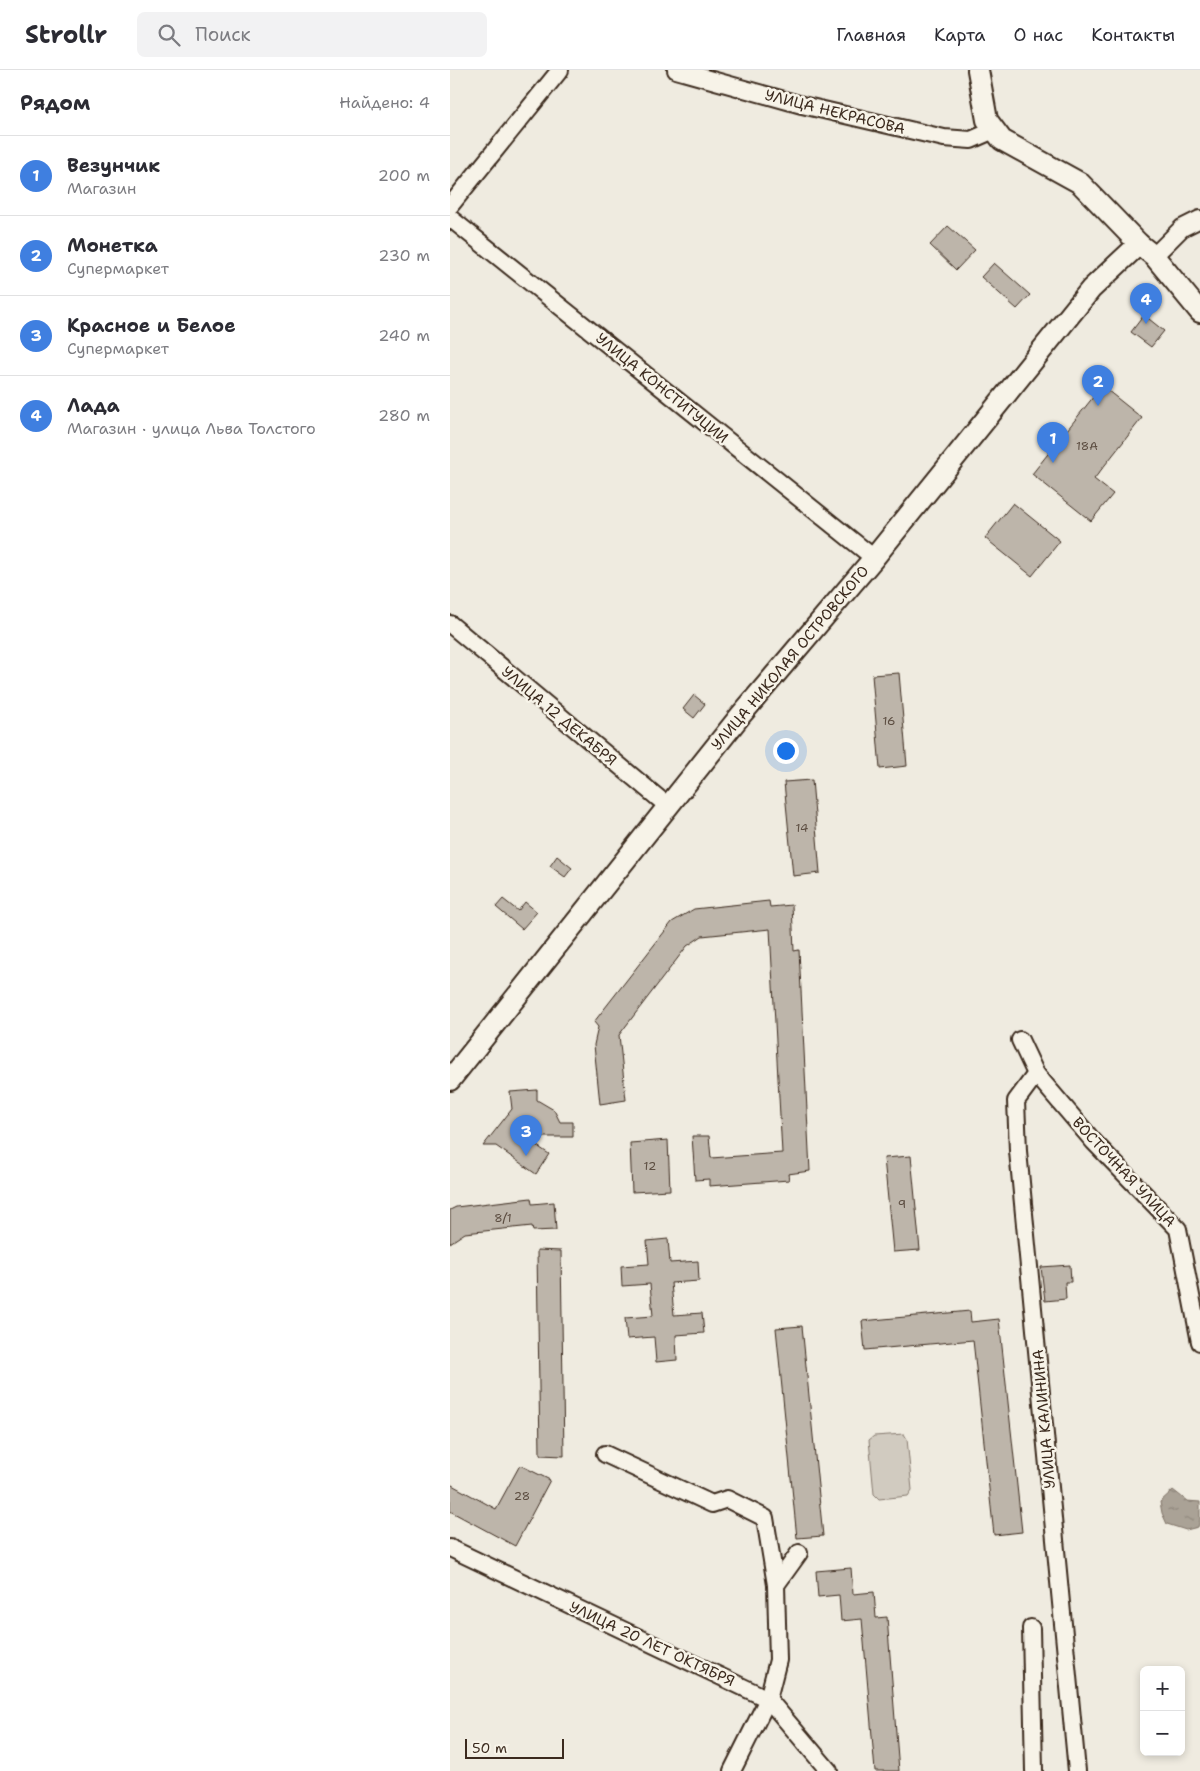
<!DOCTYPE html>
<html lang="ru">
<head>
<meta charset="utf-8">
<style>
	:root { --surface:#fff; --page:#f2f2f3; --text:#2b2b33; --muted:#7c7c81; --line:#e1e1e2; --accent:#ea580c }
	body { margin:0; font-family:"Shantell Sans",sans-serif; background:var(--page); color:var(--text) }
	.controls { position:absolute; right:15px; bottom:15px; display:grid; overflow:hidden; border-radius:8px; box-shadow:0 2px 8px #0003 }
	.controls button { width:45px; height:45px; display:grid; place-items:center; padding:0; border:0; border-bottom:1px solid var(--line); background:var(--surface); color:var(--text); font:25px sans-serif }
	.scale { position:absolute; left:15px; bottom:12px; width:99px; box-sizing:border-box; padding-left:5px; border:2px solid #3b2a1e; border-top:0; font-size:14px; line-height:18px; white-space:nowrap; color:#3b2a1e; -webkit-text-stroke:4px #f7f3e8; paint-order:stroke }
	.you { position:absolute; left:335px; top:680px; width:18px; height:18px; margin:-12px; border:4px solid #fff; border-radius:50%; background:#1a73e8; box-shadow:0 0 0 8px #1a73e833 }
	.badge { display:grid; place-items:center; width:32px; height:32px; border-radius:50%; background:var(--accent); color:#fff; font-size:16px; font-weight:700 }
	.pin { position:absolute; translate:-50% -41px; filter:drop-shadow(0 1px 2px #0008) }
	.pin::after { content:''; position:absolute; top:26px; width:18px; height:15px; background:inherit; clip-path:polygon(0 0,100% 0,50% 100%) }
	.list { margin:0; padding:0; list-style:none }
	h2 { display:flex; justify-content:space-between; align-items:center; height:65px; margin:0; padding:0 20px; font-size:21px }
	h2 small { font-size:16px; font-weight:400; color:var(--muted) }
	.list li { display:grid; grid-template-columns:32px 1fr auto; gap:15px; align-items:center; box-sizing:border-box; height:80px; padding:0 20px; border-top:1px solid var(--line) }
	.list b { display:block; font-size:19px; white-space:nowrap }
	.list p { margin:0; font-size:16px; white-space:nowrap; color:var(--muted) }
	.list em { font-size:16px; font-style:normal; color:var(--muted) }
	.icon { flex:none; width:28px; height:28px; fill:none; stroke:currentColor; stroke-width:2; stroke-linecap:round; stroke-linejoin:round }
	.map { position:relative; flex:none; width:750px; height:1701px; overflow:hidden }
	header { display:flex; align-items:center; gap:30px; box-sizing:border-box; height:70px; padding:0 25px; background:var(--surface); border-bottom:1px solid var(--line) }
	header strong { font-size:24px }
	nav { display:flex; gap:28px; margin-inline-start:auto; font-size:18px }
	.search { width:350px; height:45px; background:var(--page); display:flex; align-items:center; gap:12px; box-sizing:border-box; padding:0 18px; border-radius:8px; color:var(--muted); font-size:19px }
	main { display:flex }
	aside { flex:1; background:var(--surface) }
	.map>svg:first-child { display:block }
</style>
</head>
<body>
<header>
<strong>Strollr</strong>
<div class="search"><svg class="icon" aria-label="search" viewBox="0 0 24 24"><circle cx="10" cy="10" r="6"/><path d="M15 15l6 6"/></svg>Поиск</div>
<nav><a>Главная</a><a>Карта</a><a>О нас</a><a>Контакты</a></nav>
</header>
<main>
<aside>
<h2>Рядом<small>Найдено: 4</small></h2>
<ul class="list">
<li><span class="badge" style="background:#3f7fe0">1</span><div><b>Везунчик</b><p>Магазин</p></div><em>200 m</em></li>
<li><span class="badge" style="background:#3f7fe0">2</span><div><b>Монетка</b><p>Супермаркет</p></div><em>230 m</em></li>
<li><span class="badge" style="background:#3f7fe0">3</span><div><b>Красное и Белое</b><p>Супермаркет</p></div><em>240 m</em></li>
<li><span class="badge" style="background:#3f7fe0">4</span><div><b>Лада</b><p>Магазин · улица Льва Толстого</p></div><em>280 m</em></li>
</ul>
</aside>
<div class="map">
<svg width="750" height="1701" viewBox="0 0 750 1701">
	<defs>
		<pattern id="water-ripples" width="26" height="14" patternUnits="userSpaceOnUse" patternTransform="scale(1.25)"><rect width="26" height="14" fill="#aaa296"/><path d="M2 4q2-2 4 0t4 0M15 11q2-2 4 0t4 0" fill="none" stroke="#8c847a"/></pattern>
	</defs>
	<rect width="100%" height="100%" fill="#efebe0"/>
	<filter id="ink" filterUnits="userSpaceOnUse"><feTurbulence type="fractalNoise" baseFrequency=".02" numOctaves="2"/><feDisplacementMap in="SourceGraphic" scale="10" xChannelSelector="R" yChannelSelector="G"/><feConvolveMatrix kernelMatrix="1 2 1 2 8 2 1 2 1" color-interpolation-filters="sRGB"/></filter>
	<g filter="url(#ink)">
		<polygon fill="#d1cbc0" stroke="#867a6f" points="454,1364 457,1369 462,1420 458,1426 429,1429 424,1424 419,1370 424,1366"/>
		<polygon fill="url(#water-ripples)" stroke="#7e7266" points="723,1420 737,1431 750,1432 750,1449 748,1457 736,1460 717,1454 712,1443 710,1432"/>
		<g fill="#bdb5aa" stroke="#3b2a1e">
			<polygon points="498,156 525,180 506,200 480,175"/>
			<polygon points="544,193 580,225 567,239 531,207"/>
			<polygon points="694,245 714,261 701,277 681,262"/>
			<polygon points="652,316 692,348 644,409 663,424 641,451 582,404"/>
			<polygon points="563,433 610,471 582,506 535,468"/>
			<polygon points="449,603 457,696 430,699 422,605"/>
			<polygon points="244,625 255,634 244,648 233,639"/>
			<polygon points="362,710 370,803 343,806 334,712"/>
			<polygon points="107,786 122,798 115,807 100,796"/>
			<polygon points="53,829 68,841 75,832 87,842 72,859 46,837"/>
			<polygon points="319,831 320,837 342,835 344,881 349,880 360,1101 338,1104 339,1110 259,1116 259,1109 245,1110 242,1066 259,1066 261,1088 332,1083 320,859 252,866 237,876 169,965 176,1030 150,1034 144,975 148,957 144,952 222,852 244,839"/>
			<polygon points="87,1020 87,1030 104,1040 110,1052 123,1052 123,1067 74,1067 99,1084 86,1104 46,1076 33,1076 62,1039 60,1022"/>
			<polygon points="218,1070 220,1120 182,1122 180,1073"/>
			<polygon points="461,1086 470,1180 443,1182 434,1088"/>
			<polygon points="81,1128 82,1134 104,1132 106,1160 83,1161 82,1156 15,1163 0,1173 0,1140 6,1137"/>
			<polygon points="218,1169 220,1193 248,1191 249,1211 221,1213 224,1245 252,1243 254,1263 226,1265 227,1290 206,1292 204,1267 177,1269 175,1248 203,1246 200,1214 172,1216 171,1196 199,1194 197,1171"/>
			<polygon points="87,1180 111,1181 114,1386 90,1385"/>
			<polygon points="620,1195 621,1212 615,1212 616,1229 595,1231 591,1197"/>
			<polygon points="520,1241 521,1252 549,1249 572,1462 544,1465 523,1270 415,1280 412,1251"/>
			<polygon points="352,1256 373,1466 347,1468 326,1258"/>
			<polygon points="70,1395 100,1410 65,1476 0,1441 0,1414 46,1439"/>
			<polygon points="401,1498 403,1524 424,1522 426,1548 437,1547 449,1701 425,1701 412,1549 391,1551 389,1525 368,1527 366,1501"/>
		</g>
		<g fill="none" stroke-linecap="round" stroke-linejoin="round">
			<defs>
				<g id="minor">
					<polyline points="226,0 352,35 494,68 521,70 544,60"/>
					<polyline points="0,136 110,0"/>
					<polyline points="0,148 424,488"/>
					<polyline points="704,186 732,158 750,149"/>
					<polyline points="0,554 219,737"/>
					<polyline points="570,970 586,1004 644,1072 728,1159 750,1272"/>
					<polyline points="586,1004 566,1031 568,1081 627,1701"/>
					<polyline points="155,1384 262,1434 277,1429 315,1448 326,1515"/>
					<polyline points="0,1478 318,1629 379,1701"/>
					<polyline points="581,1558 584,1701"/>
					<polyline points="282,1701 318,1629 328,1590 326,1515 349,1483"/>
				</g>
				<g id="major">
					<polyline points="528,0 537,50 552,70 630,113 689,174 704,186 750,242"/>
					<polyline points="0,1010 290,646 424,488 641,219 689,174"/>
				</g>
			</defs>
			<use href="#minor" stroke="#3b2a1e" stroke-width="20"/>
			<use href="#major" stroke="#3b2a1e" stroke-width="24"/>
			<use href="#minor" stroke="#f7f3e8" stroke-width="16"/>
			<use href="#major" stroke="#f7f3e8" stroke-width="20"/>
		</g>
	</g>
	<g text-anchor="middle" stroke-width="5" stroke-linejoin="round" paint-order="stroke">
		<g font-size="12" fill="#5c4d41">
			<text x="637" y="380">18А</text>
			<text x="439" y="655">16</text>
			<text x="352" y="762">14</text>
			<text x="200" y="1100">12</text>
			<text x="452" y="1138">9</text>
			<text x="53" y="1152">8/1</text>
			<text x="72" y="1430">28</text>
		</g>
		<g font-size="15" fill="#3b2a1e" stroke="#f7f3e8">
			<text transform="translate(385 42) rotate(14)" y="5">УЛИЦА НЕКРАСОВА</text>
			<text transform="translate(212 318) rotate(39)" y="5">УЛИЦА КОНСТИТУЦИИ</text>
			<text transform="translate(340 588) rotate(-50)" y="5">УЛИЦА НИКОЛАЯ ОСТРОВСКОГО</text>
			<text transform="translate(109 646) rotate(40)" y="5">УЛИЦА 12 ДЕКАБРЯ</text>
			<text transform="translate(674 1102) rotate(47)" y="5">ВОСТОЧНАЯ УЛИЦА</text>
			<text transform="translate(594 1349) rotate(-95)" y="5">УЛИЦА КАЛИНИНА</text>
			<text transform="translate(202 1574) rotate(25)" y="5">УЛИЦА 20 ЛЕТ ОКТЯБРЯ</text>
		</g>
	</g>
</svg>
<div class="controls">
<button>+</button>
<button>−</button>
</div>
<div class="scale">50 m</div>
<div class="you"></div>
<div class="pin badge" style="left:603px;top:393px;background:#3f7fe0">1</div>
<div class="pin badge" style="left:648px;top:336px;background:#3f7fe0">2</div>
<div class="pin badge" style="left:76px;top:1086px;background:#3f7fe0">3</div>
<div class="pin badge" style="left:696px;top:254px;background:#3f7fe0">4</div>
</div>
</main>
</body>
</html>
